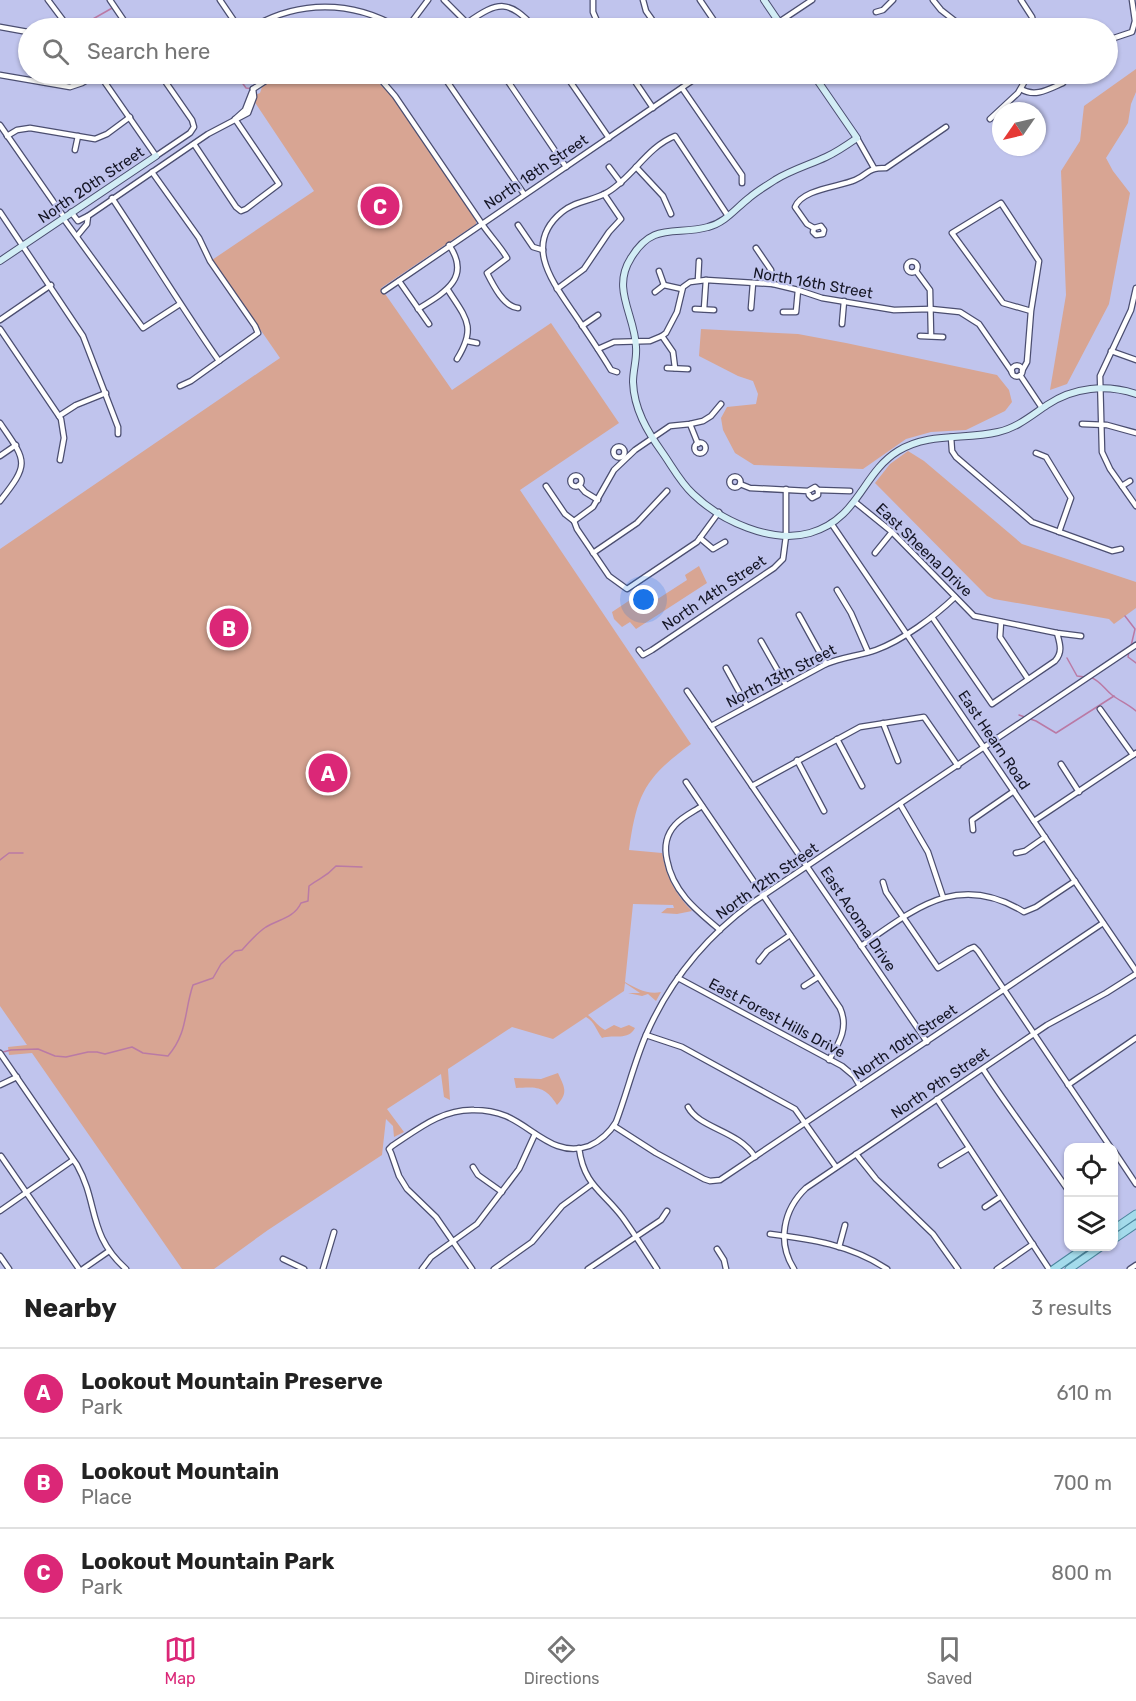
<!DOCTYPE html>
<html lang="en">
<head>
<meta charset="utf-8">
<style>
	:root { --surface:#fff; --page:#f2f2f2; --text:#222; --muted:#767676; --line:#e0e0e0; --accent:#db2777 }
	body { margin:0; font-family:Rubik,sans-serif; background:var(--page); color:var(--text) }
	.controls { position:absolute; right:18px; bottom:18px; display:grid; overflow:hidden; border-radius:12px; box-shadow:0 2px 4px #0004 }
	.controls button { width:54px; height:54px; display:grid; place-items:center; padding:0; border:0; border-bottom:2px solid var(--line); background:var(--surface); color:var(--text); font:30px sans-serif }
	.compass { position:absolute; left:992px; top:102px; width:54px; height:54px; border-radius:50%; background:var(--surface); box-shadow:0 2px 4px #0004; rotate:236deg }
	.you { position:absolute; left:644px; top:600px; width:21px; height:21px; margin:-15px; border:4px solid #fff; border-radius:50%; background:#1a73e8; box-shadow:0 0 0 9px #1a73e833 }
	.badge { display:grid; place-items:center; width:39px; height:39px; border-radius:50%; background:var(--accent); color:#fff; font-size:20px; font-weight:700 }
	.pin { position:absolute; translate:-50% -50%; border:3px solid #fff; box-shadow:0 2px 6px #0006 }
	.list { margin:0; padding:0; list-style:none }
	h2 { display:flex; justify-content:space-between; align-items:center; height:78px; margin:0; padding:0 24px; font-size:26px }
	h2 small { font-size:20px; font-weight:400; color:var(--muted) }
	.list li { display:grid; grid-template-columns:39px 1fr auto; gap:18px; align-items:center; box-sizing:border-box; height:90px; padding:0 24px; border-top:2px solid var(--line) }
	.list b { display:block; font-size:22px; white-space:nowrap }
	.list p { margin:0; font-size:20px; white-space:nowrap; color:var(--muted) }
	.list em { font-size:20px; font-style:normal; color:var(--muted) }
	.icon { flex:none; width:33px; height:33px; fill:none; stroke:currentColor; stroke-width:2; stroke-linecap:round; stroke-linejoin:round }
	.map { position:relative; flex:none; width:1136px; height:1269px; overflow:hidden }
	.search { position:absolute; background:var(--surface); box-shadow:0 2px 4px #0004; left:18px; right:18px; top:18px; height:66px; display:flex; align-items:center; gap:15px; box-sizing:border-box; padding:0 21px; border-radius:33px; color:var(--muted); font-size:22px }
	.sheet { height:348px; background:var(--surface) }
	nav { display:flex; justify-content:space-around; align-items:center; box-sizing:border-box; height:84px; border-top:2px solid var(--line); background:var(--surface); font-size:16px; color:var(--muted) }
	nav a { display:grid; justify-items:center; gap:3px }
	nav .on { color:var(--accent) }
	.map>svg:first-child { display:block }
</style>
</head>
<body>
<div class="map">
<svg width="1136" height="1269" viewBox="0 0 1136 1269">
	<rect width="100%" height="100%" fill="#c0c4ed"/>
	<g fill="#d8a593">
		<polygon points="1136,69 1136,92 1131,104 1128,123 1106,158 1113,171 1130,193 1109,304 1067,384 1050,390 1066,295 1061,171 1080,141 1084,106"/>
		<path d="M282,74h87l22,21 85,125v4l-95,64 71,102 99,-67 68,100 -99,67 171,254c-46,34 -54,49 -62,106l33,3c4,23 13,41 30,58l-15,3 -16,-1 6,-5h7l-1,-3 -40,-1 -8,78c10,6 23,13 36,10l-5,9 -8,-7 -6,2 -14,-3h12l-15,-10 -1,8 -36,24c6,5 10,11 17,15l9,-5 7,3 8,-3 6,3c-7,13 -21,6 -33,10 -6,-8 -7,-16 -16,-21l-33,22 -41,-12 -64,42 2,31 -6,-3 -3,-23 -54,35 17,23 -10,5 -1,-11 -7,-7 -4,36 -114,75 -54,39h-32l-150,-216 -23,2 -1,-8 19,-2 -27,-39v-457l280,-191 -68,-98 102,-69 -60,-90 1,-6 5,-2 2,-6z"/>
		<polygon points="701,329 798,334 846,343 997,375 1009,390 1012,402 1005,411 966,430 931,432 906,439 863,469 754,465 735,453 723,430 721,418 727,407 756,404 758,394 753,381 738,376 699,356"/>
		<polygon points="908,451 924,461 1022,544 1136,582 1136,608 1114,624 1109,619 994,599 987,596 875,483 890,464"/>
		<polygon points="699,566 707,583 636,629 630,622 622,627 614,619 612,612 630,600 639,611 687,580 685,575"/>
		<path d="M558,1073c6,14 11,19 -1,32 -12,-19 -20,-18 -41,-17l-2,-10 27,1z"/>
	</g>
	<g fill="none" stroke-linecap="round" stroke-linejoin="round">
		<g stroke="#ba7aa5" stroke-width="1.5">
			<polyline points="77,28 114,7"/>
			<polyline points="179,28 189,25 209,28"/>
			<polyline points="213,28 224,23 236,27"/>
			<polyline points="236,74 246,88 253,89"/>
			<polyline points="1125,616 1135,629 1131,646"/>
			<polyline points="1129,651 1128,657 1136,663"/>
			<polyline points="1067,658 1077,676 1085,677"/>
			<path d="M1090,677c11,4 14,12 22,18 8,6 16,9 24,16"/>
			<polyline points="1019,715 1036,721 1056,733 1114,696"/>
			<polyline points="0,860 9,853 23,853"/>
			<path d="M3,1052l8,-2 27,-1 17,7 11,1 22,-5h9l8,2 27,-7 11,6 25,3c20,-23 16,-45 25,-71l20,-7 8,-14 14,-13 7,-1c7,-8 15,-17 24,-23 13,-8 28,-9 35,-24l7,-2 1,-15c12,-9 16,-8 27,-20l26,1"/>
		</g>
		<defs>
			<g id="street">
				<polyline points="48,0 69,28"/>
				<polyline points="110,0 129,28"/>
				<polyline points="220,0 239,28"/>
				<polyline points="444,0 472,28"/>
				<polyline points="593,0 593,12 600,28"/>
				<polyline points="643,0 646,11 658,28"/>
				<polyline points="700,0 719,28"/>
				<polyline points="933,0 941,10 964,28"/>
				<polyline points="1021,0 1032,17 1035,28"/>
				<polyline points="876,12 883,10 893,0"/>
				<path d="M467,23c32,-23 42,-23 68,5"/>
				<polyline points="0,27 28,32"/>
				<path d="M251,28c47,-28 101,-28 148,0"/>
				<polyline points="407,28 428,0"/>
				<polyline points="770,28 812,0"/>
				<polyline points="1108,40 1132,32 1135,21 1132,0"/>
				<polyline points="99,74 156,156 190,133 194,127 192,120 160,74"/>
				<path d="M376,74l19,22 87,128c8,12 19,23 25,34l-20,15c6,12 17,34 31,35"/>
				<polyline points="442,74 524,194"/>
				<polyline points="503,74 566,167"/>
				<polyline points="565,74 609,138"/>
				<polyline points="630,74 653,108"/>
				<polyline points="0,75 70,87 82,83 98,74"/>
				<polyline points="682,88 742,175 742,183"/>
				<polyline points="253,89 276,74"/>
				<path d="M1021,89c14,9 28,0 42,-6"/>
				<polyline points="235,119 245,110 252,92"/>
				<polyline points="990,119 1018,93 1029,74"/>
				<polyline points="0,125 64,217"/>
				<polyline points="7,136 17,130 30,128 95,139 107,134 130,117"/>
				<polyline points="857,138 874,168"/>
				<polyline points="194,144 236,207 241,211 246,209 279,184 235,119"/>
				<polyline points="75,150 78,136"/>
				<polyline points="609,167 621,183"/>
				<polyline points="636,167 663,196 671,214"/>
				<polyline points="152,172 199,238 210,261 255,326 258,333 191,381 180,386"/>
				<path d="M112,198c36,54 70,110 107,163"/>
				<polyline points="0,212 83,336 118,427 118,434"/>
				<polyline points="71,212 78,221 88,216"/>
				<polyline points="63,218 143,328 180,304"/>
				<polyline points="518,225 533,247 543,250"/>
				<path d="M814,228l-1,4 3,3 7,-1 1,-4 -3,-4 -7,2 -7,-4 -12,-17c7,-18 44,-20 60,-27 15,-6 10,-12 31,-12l60,-41"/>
				<polyline points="77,236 87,224 88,216 208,134 248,113 254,97 253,89"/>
				<polyline points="756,248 771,270 773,284"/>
				<circle cx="912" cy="267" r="5.5"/>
				<polyline points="659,271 664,285"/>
				<polyline points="916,271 930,290 931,336"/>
				<polyline points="698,280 699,261"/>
				<polyline points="399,281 429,324"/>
				<polyline points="1136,288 1131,310 1100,376 1102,452 1110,469 1136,506"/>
				<polyline points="557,289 584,269 609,232 621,219 604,194"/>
				<path d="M448,290c18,28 29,37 9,69"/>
				<polyline points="384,291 702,74"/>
				<polyline points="655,292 664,285 682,289"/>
				<polyline points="751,308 753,283"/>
				<path d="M418,309c26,-16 54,-31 31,-64"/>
				<polyline points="695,309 714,310"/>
				<polyline points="704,309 706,280"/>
				<polyline points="783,312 796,312 798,290"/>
				<polyline points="0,320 51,285"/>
				<polyline points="842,324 844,301"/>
				<polyline points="582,326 598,315"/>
				<polyline points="0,329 61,419 64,438 60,460"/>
				<polyline points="662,336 673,352 675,368"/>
				<polyline points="920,336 943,337"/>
				<polyline points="467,341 477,343"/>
				<polyline points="598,349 614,342 650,341 662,336 666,333 677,312 683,287 690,282 706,280 773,284 798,290 822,298 894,310 931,309 960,312 979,324 1012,372"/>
				<polyline points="1111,351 1136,360"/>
				<circle cx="1017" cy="371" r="5.5"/>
				<polyline points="667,368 688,369"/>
				<polyline points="1022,371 1027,362 1031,311 1039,261 1001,203 952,233 1003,303 1031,311"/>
				<path d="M617,372l-6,-2c-12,-20 -25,-39 -38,-58 -21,-31 -50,-68 -11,-100 14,-12 32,-11 46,-20 25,-15 39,-45 67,-56l53,80"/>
				<polyline points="1020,375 1042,408"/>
				<polyline points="59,416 76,405 106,393"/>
				<path d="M0,423c27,39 30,40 0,78"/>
				<polyline points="690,424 698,444"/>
				<polyline points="1082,424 1107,425 1136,433"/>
				<polyline points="951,437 952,451 956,457 1032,522 1112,551 1121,549"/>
				<circle cx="700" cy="448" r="5.5"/>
				<circle cx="619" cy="452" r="5.5"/>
				<polyline points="1036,453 1046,457 1071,498 1059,532"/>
				<polyline points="0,456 16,445"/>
				<circle cx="576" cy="481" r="5.5"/>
				<circle cx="735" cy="482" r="5.5"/>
				<polyline points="740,484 750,488 808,491 815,487 818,490 818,495 812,498 809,495 808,491"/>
				<polyline points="579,485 585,492 598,500"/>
				<polyline points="546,486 565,514 574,521"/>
				<polyline points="1122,486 1130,481"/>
				<polyline points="818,490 850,491"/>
				<polyline points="855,502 892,532 974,616 1057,633 1081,636"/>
				<polyline points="574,521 577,529 609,576 627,589 697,542 719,512"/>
				<polyline points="574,521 593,507 614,470 635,450 670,426 690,424 703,421 711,416 721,404"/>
				<polyline points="831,523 1136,971"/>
				<polyline points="700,538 713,549 725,542"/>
				<polyline points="593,553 637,523 667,491"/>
				<polyline points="875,553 892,532"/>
				<polyline points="837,590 851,613 868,652"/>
				<polyline points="799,615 826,664"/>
				<path d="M932,617l60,87 63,-43c8,-9 5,-17 2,-28"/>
				<polyline points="1001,622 1000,637 1028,679"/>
				<polyline points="761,641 786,685"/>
				<polyline points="639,650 643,655 652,650 774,568 783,559 786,536 786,489"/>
				<polyline points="726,668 747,706"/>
				<polyline points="687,691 927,1042"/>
				<polyline points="1100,709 1133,755"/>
				<polyline points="883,723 898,761"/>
				<path d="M711,726l115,-62c16,-7 33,-8 50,-14 27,-10 58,-33 79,-53"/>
				<polyline points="837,739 862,786"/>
				<polyline points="797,760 824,811"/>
				<polyline points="1061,764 1079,792"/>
				<path d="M686,782l154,226c9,20 -1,35 -11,52"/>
				<polyline points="752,786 860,727 924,717 958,766"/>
				<polyline points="900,804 928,852 943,897"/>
				<path d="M702,806c-9,6 -20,11 -27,19 -9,10 -11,22 -8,35 6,32 29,50 53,70"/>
				<polyline points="1034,821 1136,753"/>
				<polyline points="973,830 972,820 1014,791"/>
				<polyline points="1016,853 1025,851 1045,837"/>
				<polyline points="883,882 886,892 938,968 969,949 974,947 978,951 1111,1148"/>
				<path d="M861,946c54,-37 97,-75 163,-34l12,-5 39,-26"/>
				<polyline points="759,961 767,951 790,935"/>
				<polyline points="678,978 842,1066 854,1076 860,1086"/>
				<polyline points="804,986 818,977"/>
				<polyline points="646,1035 682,1047 795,1109 836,1167"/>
				<path d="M0,1053l77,112c22,39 10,69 49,104"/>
				<path d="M983,1069c27,42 57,80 85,121"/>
				<polyline points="0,1085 17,1077"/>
				<polyline points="1068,1085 1136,1038"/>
				<polyline points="937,1099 1049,1269"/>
				<path d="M688,1107c12,22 50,23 67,50"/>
				<polyline points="614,1126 656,1153 704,1179 710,1181 720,1180 1103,923"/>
				<path d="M579,1148c5,38 24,43 44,70 12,17 23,34 34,51"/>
				<polyline points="1114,1151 1136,1184"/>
				<polyline points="856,1154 876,1179 933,1234 958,1269"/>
				<polyline points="1,1156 79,1269"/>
				<polyline points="941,1165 969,1148"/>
				<polyline points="473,1167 478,1175 502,1192"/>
				<polyline points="985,1207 1000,1197"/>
				<polyline points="0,1211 73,1160"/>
				<path d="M770,1234c41,5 81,11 117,35"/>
				<polyline points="839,1247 845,1225"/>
				<polyline points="717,1249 724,1260 726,1269"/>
				<polyline points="0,1256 9,1269"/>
				<polyline points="283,1259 304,1269"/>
				<polyline points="83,1269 109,1251"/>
				<polyline points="323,1269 334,1232"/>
				<polyline points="422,1269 431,1257 477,1224 519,1169 535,1134"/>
				<path d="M472,1269l-36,-52 -29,-28 -8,-13 -8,-23 -2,-4 3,-3c26,-17 50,-37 82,-36 11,0 22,2 32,6 28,12 49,42 83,30 11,-5 21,-14 27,-24 11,-29 18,-59 30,-87 23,-53 60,-98 106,-132l384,-258"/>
				<polyline points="494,1269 532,1242 562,1206 592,1184"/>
				<polyline points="588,1269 661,1220 667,1211"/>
				<path d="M794,1269c-17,-27 -11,-59 12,-81l241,-163 59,-32 30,-19"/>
				<polyline points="997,1269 1033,1244"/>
				<polyline points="1130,1269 1136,1265"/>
			</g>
			<g id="secondary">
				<polyline points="764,0 783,28"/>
				<path d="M813,74l44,64c-10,7 -20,14 -31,19 -17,8 -35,13 -51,23 -9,6 -18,11 -26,18 -13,10 -24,25 -41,29 -32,9 -55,-6 -77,31 -20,31 4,57 5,89 1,12 -3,23 -3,35 1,27 14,49 29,70 10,14 18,30 31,42 28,27 78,50 117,39 49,-14 52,-60 88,-82 31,-19 67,-11 100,-19 19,-4 34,-17 49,-27 27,-18 59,-21 89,-11"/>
				<polyline points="0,261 156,156"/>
			</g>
			<g id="primary">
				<polyline points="1114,1229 1136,1214"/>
				<polyline points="1114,1239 1136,1224"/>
				<polyline points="1054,1269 1087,1246"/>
				<polyline points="1069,1269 1102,1246"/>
			</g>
		</defs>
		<use href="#street" stroke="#4b4e70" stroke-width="7"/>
		<use href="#secondary" stroke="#4b4e70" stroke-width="8"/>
		<use href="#primary" stroke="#4b869d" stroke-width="9"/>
		<use href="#street" stroke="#fff" stroke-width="4.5"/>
		<use href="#secondary" stroke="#d2edf5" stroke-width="6"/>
		<use href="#primary" stroke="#a4dbeb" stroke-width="7"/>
	</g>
	<g text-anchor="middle" stroke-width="4.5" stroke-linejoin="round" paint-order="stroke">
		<g font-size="15" fill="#141524" stroke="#c0c4ed">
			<text transform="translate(536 172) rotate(-34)" y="5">North 18th Street</text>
			<text transform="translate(91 185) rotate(-34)" y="5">North 20th Street</text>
			<text transform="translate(813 283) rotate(10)" y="5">North 16th Street</text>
			<text transform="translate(924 550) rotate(44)" y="5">East Sheena Drive</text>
			<text transform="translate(714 593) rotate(-34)" y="5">North 14th Street</text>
			<text transform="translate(781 676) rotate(-27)" y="5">North 13th Street</text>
			<text transform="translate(994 740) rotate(56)" y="5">East Hearn Road</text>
			<text transform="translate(767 881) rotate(-35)" y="5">North 12th Street</text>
			<text transform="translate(858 919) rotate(56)" y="5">East Acoma Drive</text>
			<text transform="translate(777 1018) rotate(28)" y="5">East Forest Hills Drive</text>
			<text transform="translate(905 1042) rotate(-34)" y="5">North 10th Street</text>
			<text transform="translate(940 1083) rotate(-34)" y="5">North 9th Street</text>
		</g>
	</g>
</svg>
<div class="controls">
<button><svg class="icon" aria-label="locate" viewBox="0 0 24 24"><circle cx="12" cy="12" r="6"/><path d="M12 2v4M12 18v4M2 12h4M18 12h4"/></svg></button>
<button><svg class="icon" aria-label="layers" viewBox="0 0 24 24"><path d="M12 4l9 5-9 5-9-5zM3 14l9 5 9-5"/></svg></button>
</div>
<svg class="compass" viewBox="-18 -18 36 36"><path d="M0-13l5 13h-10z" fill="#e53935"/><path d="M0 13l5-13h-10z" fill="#767676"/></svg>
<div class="you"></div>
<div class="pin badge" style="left:328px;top:773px">A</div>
<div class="pin badge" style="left:229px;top:628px">B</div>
<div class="pin badge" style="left:380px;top:206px">C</div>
<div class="search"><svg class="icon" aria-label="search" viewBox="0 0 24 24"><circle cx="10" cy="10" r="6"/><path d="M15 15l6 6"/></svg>Search here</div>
</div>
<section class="sheet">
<h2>Nearby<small>3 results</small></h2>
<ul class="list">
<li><span class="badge">A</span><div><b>Lookout Mountain Preserve</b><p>Park</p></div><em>610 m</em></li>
<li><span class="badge">B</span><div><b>Lookout Mountain</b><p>Place</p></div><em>700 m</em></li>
<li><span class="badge">C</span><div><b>Lookout Mountain Park</b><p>Park</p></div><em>800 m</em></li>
</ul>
</section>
<nav>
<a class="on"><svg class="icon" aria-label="map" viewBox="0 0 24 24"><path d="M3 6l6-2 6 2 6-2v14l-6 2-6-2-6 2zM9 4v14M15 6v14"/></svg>Map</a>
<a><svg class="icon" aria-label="directions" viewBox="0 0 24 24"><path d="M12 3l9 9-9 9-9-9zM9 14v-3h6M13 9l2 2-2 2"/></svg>Directions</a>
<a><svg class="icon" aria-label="saved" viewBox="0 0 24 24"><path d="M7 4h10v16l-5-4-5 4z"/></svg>Saved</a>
</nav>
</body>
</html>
